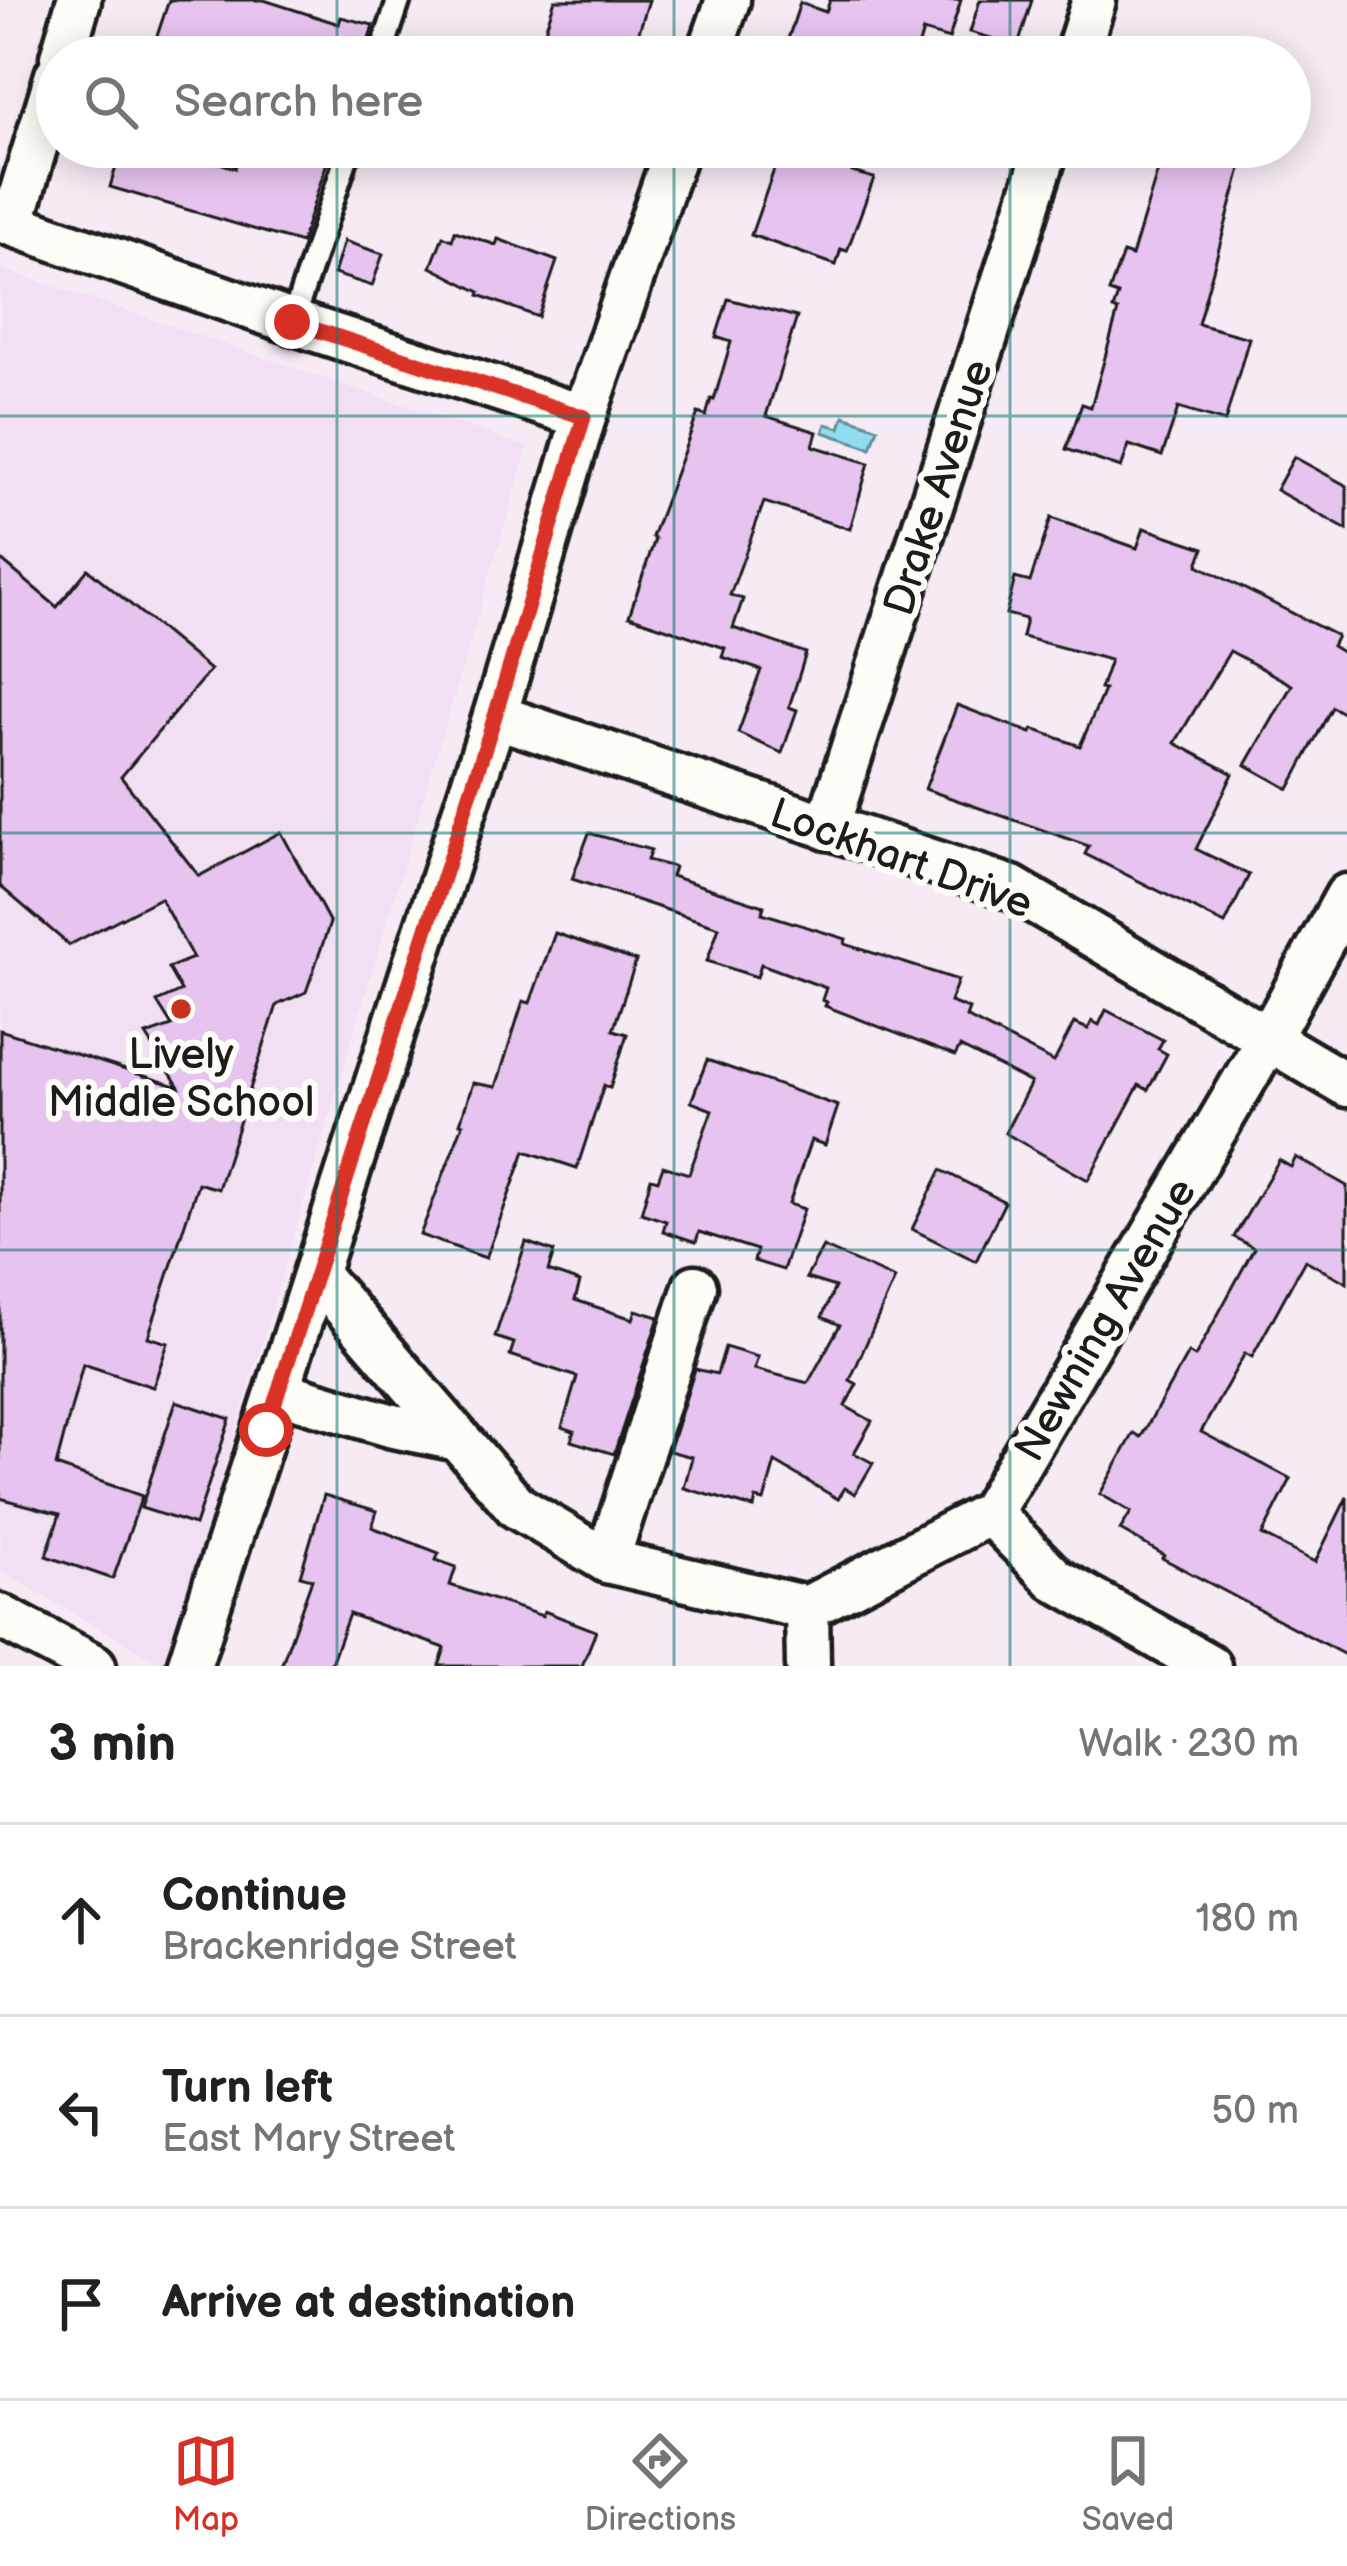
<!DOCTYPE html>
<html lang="en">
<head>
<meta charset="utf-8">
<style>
	:root { --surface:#fff; --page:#f6f6f6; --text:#202124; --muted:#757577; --line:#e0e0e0; --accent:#d93025 }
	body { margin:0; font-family:"Balsamiq Sans",sans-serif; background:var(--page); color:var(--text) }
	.stop { position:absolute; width:36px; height:36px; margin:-27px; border:9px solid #d93025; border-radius:50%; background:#fff }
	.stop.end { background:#d93025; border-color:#fff; box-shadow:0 3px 12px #0008 }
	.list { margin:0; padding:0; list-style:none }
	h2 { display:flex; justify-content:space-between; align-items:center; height:156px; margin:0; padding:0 48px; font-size:51px }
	h2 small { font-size:39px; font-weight:400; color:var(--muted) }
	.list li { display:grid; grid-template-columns:78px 1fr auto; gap:36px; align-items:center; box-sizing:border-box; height:192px; padding:0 48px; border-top:3px solid var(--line) }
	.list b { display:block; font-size:45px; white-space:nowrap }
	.list p { margin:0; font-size:39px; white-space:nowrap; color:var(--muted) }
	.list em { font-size:39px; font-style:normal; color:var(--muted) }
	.icon { flex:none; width:66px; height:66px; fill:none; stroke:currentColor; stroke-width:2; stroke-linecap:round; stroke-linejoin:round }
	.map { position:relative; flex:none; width:1347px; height:1666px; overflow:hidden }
	.search { position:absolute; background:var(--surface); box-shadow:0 6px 30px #0003; left:36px; right:36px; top:36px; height:132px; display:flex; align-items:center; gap:30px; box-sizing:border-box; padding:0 42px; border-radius:66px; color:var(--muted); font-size:45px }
	.sheet { height:732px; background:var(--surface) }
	nav { display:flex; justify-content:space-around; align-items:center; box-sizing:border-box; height:168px; border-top:3px solid var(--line); background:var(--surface); font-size:33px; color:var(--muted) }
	nav a { display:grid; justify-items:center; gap:6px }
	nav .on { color:var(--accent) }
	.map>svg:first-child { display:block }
</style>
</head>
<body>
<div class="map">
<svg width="1347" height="1666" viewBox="0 0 1347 1666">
	<rect width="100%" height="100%" fill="#f6ebf5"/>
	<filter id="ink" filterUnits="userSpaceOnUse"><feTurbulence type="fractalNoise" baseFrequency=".00833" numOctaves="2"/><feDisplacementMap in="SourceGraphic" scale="24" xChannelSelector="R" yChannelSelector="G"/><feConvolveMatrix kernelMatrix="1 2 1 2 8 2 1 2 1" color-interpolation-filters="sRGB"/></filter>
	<g filter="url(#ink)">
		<polygon fill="#f2dff4" points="0,268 528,447 166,1666 0,1571"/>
		<polygon fill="#8fddee" stroke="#61909a" stroke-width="3" points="844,416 878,428 871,448 823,432 826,424 840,428"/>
		<g fill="#e7c4f0" stroke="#1c1c1c" stroke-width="3">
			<polygon points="169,0 264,0 339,24 341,17 373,25 364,57 150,57"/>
			<polygon points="555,0 649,0 631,57 536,57"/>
			<polygon points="830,0 961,0 949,39 923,31 915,57 782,57 800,3 826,12"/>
			<polygon points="980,0 1032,0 1018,46 970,32"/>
			<polygon points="122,147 171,147 235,168 242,147 332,147 301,243 110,187"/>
			<polygon points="782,147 860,147 852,172 874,178 847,251 841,249 836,265 751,235"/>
			<polygon points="1165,147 1247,147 1198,324 1249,338 1225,422 1178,408 1162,456 1129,445 1121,468 1066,449 1082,404 1091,407 1118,311 1113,309 1118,295 1109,292 1123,253 1132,256"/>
			<polygon points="455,231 496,245 498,239 557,261 538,317 479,295 480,292 431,267 443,236 452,240"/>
			<polygon points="344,241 383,254 372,286 334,274"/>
			<polygon points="728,299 797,317 766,416 817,432 813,446 869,463 850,529 764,502 730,595 743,599 733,628 806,653 789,707 797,710 782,753 738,733 761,670 722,657 725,648 629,616 655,539 652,537 698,413 706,416 711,399 714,400 731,342 716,337"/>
			<polygon points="1294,457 1347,486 1347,530 1276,490"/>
			<polygon points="1051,518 1137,548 1144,528 1204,548 1198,565 1337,636 1332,646 1347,655 1347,715 1332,707 1289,789 1246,765 1292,685 1230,651 1175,743 1233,774 1196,849 1249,875 1225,924 1085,854 1089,846 925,789 957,705 1031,733 1033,729 1080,746 1104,690 1100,689 1110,660 1022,637 1026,619 1006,614 1015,578 1030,582"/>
			<polygon points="0,559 57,607 88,569 210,670 121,777 199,876 281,832 330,923 306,992 277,1005 218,1189 198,1183 148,1337 168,1343 153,1387 83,1364 56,1466 142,1496 113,1579 46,1556 60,1514 0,1498 0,1030 179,1087 146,1035 172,1026 157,1002 181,991 168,968 193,958 160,898 69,945 0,886"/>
			<polygon points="589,833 651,850 647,860 674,867 671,876 764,906 762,913 846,939 845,944 958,980 950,1002 969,1009 966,1017 1054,1062 1074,1023 1088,1029 1092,1021 1099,1025 1106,1010 1163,1040 1158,1049 1167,1054 1148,1090 1139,1085 1088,1180 1005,1133 1031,1083 960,1047 955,1056 825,1006 827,1002 822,1000 826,988 761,964 757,977 707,961 719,927 572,879"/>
			<polygon points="555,933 636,961 613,1030 627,1034 610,1088 604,1085 577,1168 525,1151 486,1258 420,1235 463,1124 460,1123 473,1083 496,1087 523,1001 530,1003"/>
			<polygon points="707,1060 838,1106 825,1145 811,1140 789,1204 804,1209 783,1270 754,1261 757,1250 699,1232 696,1242 663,1231 666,1221 641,1213 651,1178 658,1180 663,1166 689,1174 712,1110 691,1102"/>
			<polygon points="1296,1157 1347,1186 1347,1283 1305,1260 1252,1357 1245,1353 1201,1432 1291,1479 1262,1535 1315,1562 1347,1497 1347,1656 1162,1558 1164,1555 1120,1530 1131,1512 1100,1494 1134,1433 1141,1437 1188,1353 1195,1357 1254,1248 1234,1237 1279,1160 1291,1167"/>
			<polygon points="941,1170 1005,1202 976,1261 912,1229"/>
			<polygon points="526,1242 554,1252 548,1271 580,1282 575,1300 633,1319 636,1310 659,1317 614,1454 571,1441 574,1431 562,1427 577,1377 510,1355 514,1343 495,1337"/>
			<polygon points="823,1247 895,1279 850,1380 857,1384 845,1406 872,1421 854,1453 873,1463 855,1494 845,1488 838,1499 775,1462 764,1501 756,1499 754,1508 684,1488 692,1457 669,1451 695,1369 717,1374 725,1347 758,1357 754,1369 808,1383 840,1325 822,1317 835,1287 806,1278"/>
			<polygon points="176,1401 230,1419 195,1525 141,1508"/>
			<polygon points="324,1495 377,1511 372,1527 439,1553 436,1560 456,1567 450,1585 542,1616 544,1611 596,1631 582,1666 439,1666 445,1648 349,1614 330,1666 281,1666 312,1579 300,1576"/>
		</g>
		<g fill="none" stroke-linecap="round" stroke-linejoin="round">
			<defs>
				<g id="service">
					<polyline points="380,57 399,0"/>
					<polyline points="292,322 350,147"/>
				</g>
				<g id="minor">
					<polyline points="62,57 79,0"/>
					<polyline points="708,57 728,0"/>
					<polyline points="1076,57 1094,0"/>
					<polyline points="0,220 292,322 584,417"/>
					<polyline points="12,224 57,75"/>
					<polyline points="495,716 1012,888 1347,1085"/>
					<polyline points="827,828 1047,147"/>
					<polyline points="317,1275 517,1507 607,1561 807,1608"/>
					<polyline points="279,1392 393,1426 458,1439"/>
					<polyline points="990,1513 1055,1579 1209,1666"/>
					<polyline points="607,1561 695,1287"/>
					<polyline points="0,1616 94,1666"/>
					<polyline points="189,1666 495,716 584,417 677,147"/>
					<polyline points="808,1666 807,1608 990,1513 1269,1038 1347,896"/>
				</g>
			</defs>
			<use href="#service" stroke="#1c1c1c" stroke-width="30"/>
			<use href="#minor" stroke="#1c1c1c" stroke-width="51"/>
			<use href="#service" stroke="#fdfcf7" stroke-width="21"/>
			<use href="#minor" stroke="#fdfcf7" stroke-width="42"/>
		</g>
	</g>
	<g fill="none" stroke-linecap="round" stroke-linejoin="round" filter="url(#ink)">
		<polyline stroke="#d93025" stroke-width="15" points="266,1430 495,716 584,417 292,322"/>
	</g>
	<path fill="none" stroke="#0f766e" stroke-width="3" stroke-opacity="0.55" d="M337,0v57M674,0v57M1010,0v57M337,147v1519M674,147v1519M1010,147v1519M0,416h1347M0,833h1347M0,1250h1347"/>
	<circle fill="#c8321e" stroke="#fdfcf7" stroke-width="4.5" cx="181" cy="1009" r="12"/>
	<g text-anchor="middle" stroke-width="12" stroke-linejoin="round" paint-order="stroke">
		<g font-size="42" fill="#1c1c1c" stroke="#fdfcf7">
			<text transform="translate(937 487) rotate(-72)" y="15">Drake Avenue</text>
			<text transform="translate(902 857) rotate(20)" y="15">Lockhart Drive</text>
			<text transform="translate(1104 1319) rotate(-60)" y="15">Newning Avenue</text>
		</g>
		<g font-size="42" fill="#1c1c1c" stroke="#fdfcf7">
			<text x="181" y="1068">Lively<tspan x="181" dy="48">Middle School</tspan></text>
		</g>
	</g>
</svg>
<div class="stop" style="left:266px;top:1430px"></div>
<div class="stop end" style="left:292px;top:322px"></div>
<div class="search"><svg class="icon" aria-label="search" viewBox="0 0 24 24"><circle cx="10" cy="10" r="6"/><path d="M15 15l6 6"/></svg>Search here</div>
</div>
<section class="sheet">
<h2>3 min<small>Walk · 230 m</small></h2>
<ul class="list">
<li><svg class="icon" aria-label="ahead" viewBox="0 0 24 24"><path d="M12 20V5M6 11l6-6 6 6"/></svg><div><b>Continue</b><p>Brackenridge Street</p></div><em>180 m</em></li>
<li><svg class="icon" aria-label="left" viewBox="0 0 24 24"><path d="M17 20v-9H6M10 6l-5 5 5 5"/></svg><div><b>Turn left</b><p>East Mary Street</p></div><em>50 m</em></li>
<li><svg class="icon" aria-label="arrive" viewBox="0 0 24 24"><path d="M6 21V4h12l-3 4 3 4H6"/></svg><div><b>Arrive at destination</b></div></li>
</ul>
</section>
<nav>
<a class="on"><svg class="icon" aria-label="map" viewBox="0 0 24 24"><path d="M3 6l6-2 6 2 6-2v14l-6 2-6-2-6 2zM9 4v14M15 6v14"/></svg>Map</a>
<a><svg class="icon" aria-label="directions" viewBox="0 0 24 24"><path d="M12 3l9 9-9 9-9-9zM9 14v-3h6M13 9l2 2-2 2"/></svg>Directions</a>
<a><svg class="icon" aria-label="saved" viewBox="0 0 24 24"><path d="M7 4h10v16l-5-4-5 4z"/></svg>Saved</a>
</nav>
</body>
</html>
